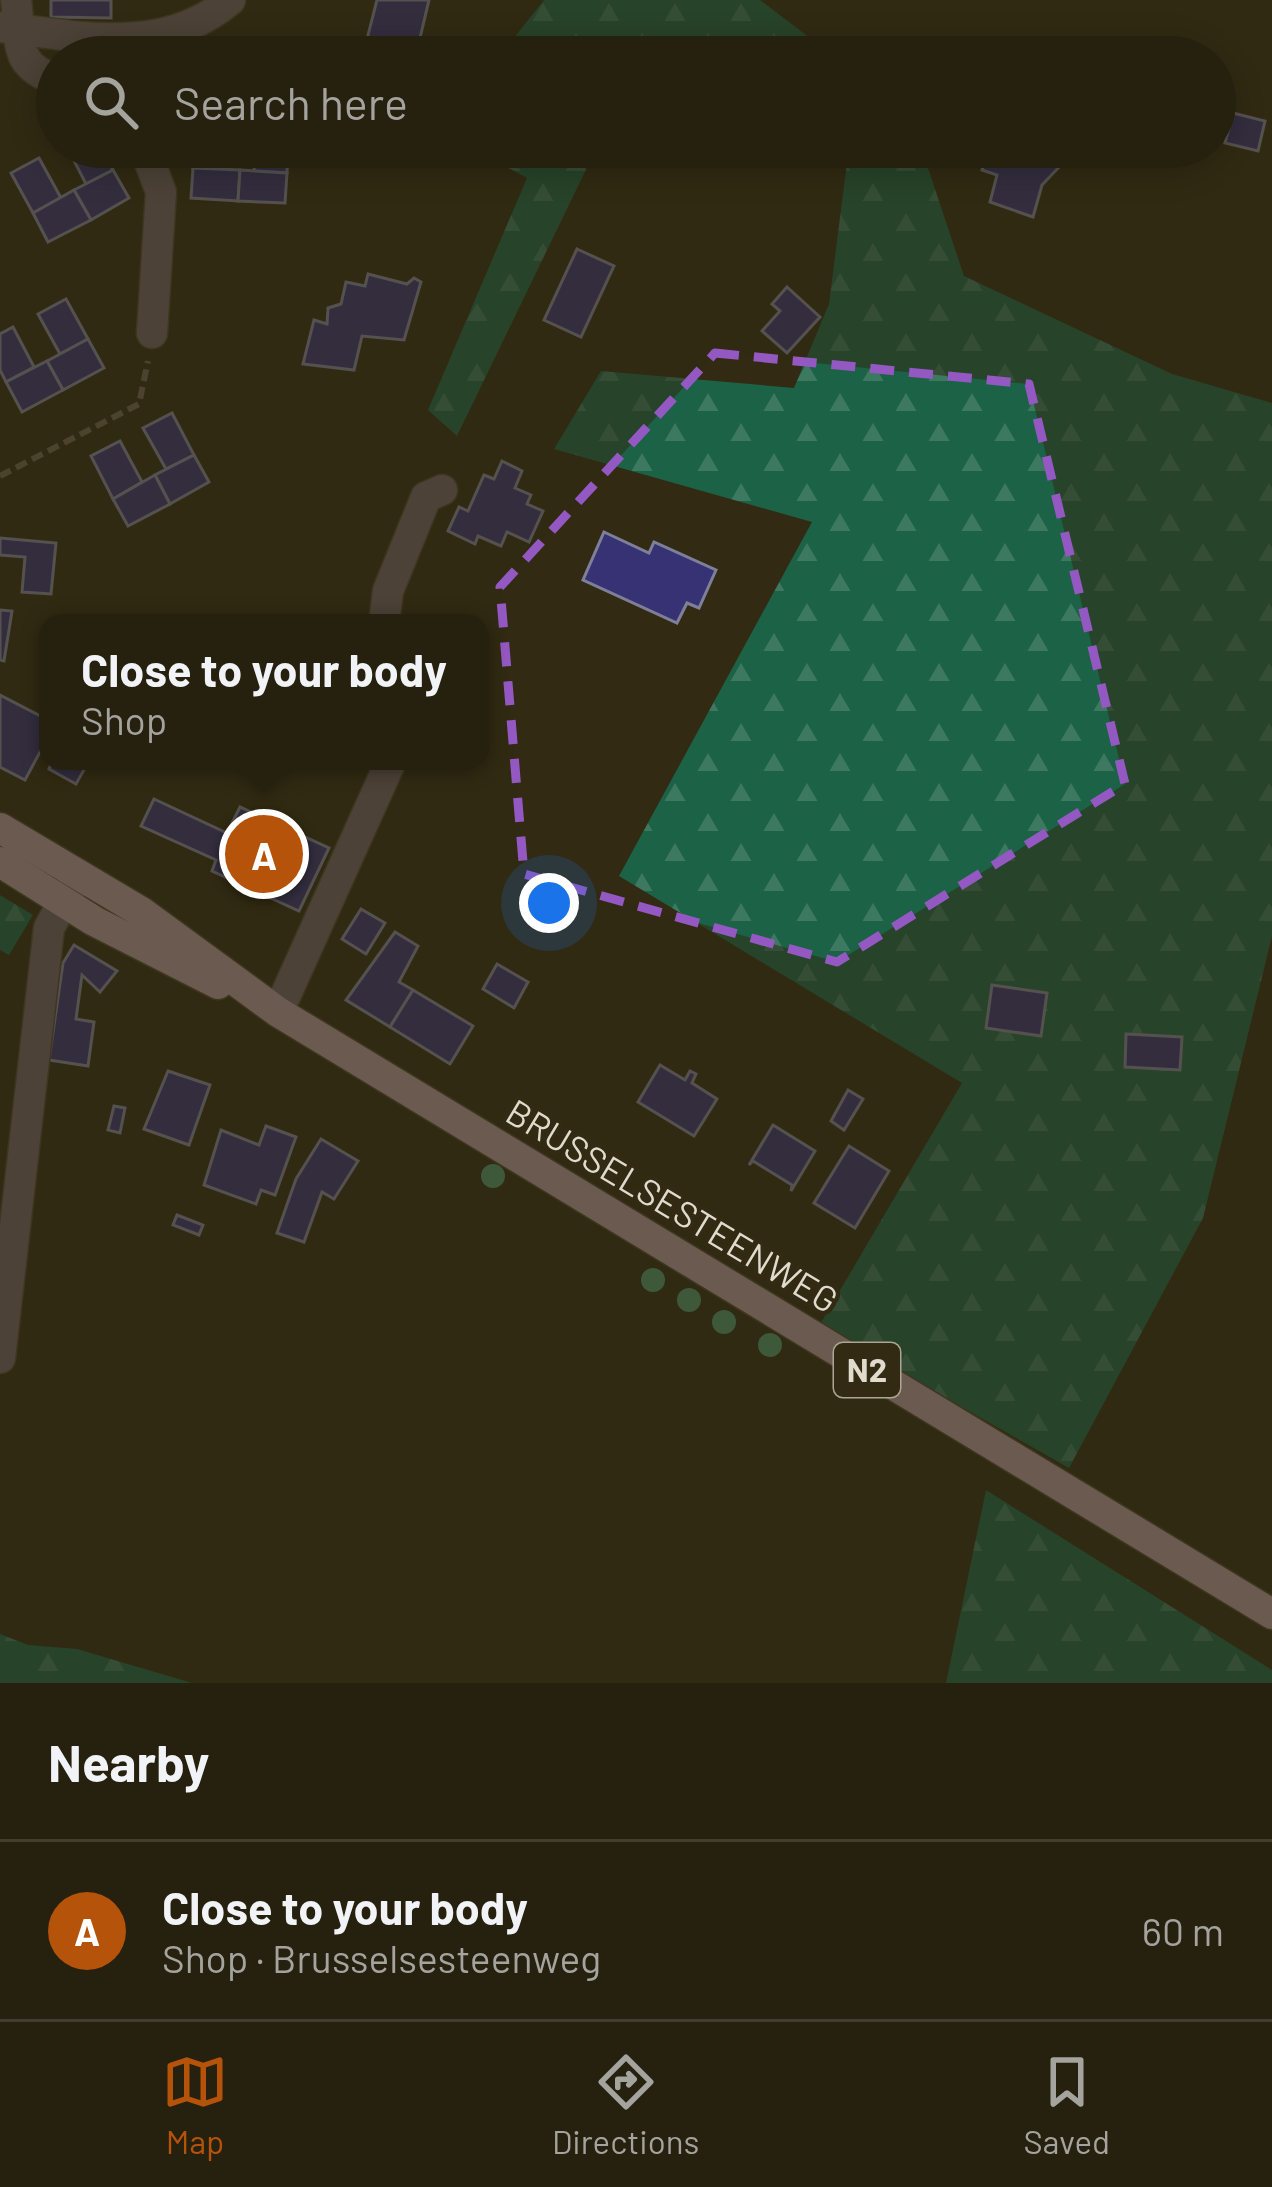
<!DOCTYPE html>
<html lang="en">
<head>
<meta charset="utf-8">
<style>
	:root { --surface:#26200e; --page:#322d1c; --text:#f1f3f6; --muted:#a4a39e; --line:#423e2e; --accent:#b45309 }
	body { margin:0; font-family:Barlow,sans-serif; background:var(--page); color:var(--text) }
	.you { position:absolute; left:549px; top:903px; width:42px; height:42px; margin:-30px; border:9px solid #fff; border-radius:50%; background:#1a73e8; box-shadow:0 0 0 18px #1a73e833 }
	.badge { display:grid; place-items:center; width:78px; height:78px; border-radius:50%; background:var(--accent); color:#fff; font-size:39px; font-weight:700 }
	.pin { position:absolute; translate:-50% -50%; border:6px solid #fff; box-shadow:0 3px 12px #0006 }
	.popup { position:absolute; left:39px; top:614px; width:450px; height:156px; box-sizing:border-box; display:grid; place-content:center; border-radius:24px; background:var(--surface); filter:drop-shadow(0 3px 9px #0005); font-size:39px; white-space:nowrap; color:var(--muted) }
	.popup b { font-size:45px; color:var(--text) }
	.popup::after { content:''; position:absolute; left:50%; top:100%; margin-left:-24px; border:24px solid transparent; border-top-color:var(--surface) }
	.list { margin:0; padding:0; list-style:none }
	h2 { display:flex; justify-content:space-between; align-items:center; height:156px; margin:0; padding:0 48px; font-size:51px }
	h2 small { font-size:39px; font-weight:400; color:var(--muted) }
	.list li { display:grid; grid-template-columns:78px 1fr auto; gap:36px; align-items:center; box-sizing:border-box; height:180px; padding:0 48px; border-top:3px solid var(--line) }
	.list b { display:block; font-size:45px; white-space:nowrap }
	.list p { margin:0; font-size:39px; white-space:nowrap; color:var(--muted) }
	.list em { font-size:39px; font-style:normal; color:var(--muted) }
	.icon { flex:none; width:66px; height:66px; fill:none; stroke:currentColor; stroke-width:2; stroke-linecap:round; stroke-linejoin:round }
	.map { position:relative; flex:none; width:1272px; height:1683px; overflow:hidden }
	.search { position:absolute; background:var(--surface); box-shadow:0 6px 30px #0003; left:36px; right:36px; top:36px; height:132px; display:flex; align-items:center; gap:30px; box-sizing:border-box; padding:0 42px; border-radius:66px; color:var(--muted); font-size:45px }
	.sheet { height:336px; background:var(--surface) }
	nav { display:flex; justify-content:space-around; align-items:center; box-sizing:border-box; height:168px; border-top:3px solid var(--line); background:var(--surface); font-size:33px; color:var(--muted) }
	nav a { display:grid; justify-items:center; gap:6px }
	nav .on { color:var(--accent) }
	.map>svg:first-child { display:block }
</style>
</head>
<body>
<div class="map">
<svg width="1272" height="1683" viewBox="0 0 1272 1683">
	<defs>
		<pattern id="forest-firs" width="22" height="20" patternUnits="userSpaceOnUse" patternTransform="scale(3)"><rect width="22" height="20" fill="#1c6246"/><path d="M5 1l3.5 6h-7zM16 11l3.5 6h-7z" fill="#3d7860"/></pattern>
	</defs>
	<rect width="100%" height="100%" fill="#322a12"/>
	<g fill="url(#forest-firs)">
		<polygon points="544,0 760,0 835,57 660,57 645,50 641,57 499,57"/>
		<polygon points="469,147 597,147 457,436 428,410 527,178"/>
		<polygon points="849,147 921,147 964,276 1172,374 1272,403 1272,936 1203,1218 1069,1468 819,1326 962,1083 619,876 812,522 554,449 601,371 794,388 829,304"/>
		<polygon points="0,895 33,915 9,955 0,950"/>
		<polygon points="986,1490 1272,1670 1272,1683 946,1683"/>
		<polygon points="0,1634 28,1645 77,1649 192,1683 0,1683"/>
	</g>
	<g fill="#373274" stroke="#7e809a" stroke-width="3">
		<polygon points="51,0 111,0 111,18 51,17"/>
		<polygon points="377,0 429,0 416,55 366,43"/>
		<polygon points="1215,72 1224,75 1215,104"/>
		<polygon points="1233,113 1265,121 1258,151 1225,143"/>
		<polygon points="67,147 101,147 113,170 86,184"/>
		<polygon points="195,147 228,147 226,169 193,168"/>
		<polygon points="256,147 288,147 287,173 254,171"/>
		<polygon points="988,149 1030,161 1045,153 1062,164 1042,185 1033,217 990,202 997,175 982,170"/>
		<polygon points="39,158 61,198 33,213 11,173"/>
		<polygon points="193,168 240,170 238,201 191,198"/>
		<polygon points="113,170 129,198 91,220 74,190"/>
		<polygon points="240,170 287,173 285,203 238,201"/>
		<polygon points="74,190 91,220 48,242 33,213"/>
		<polygon points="577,249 614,266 581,337 544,320"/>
		<polygon points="368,274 407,284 414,278 421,282 404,340 362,336 354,370 303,364 314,320 327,324 328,308 341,304 346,282 365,286"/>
		<polygon points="787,287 820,317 787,353 762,331 780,311 772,304"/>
		<polygon points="66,299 88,339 60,354 38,314"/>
		<polygon points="13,327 34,367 6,382 0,370 0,334"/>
		<polygon points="88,339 104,368 63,390 47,361"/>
		<polygon points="47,361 63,390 22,412 6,382"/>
		<polygon points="172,413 194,455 166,469 143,428"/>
		<polygon points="120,441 142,482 113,499 91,456"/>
		<polygon points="194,455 209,482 170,504 155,475"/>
		<polygon points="502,461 522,471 515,488 531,495 527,504 543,511 529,542 507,532 501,546 478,536 475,544 448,531 459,507 468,511 484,475 494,479"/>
		<polygon points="155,475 170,504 128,526 113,499"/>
		<polygon points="604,532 649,553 654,542 716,570 699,608 687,603 677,623 583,580"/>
		<polygon points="0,538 56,543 51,594 22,592 25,557 0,555"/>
		<polygon points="0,610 12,611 4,661 0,660"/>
		<polygon points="0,695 48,720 48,737 25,780 0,767"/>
		<polygon points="52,761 89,761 76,784 49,769"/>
		<polygon points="154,799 227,833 240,807 329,848 299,911 212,871 216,860 141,826"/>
		<polygon points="361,909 385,923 366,954 342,939"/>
		<polygon points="395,932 418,946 399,982 413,990 390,1027 346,1000"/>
		<polygon points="74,945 117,971 100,992 82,975 76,1019 94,1022 88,1066 49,1060 63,963"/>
		<polygon points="497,964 528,982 514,1008 483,989"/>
		<polygon points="992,985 1047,993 1041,1036 986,1028"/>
		<polygon points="413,990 473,1026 450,1064 390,1027"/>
		<polygon points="1126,1034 1182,1037 1180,1070 1125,1067"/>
		<polygon points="660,1065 685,1080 690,1071 696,1074 692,1083 717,1099 694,1136 638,1102"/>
		<polygon points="168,1071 210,1085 189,1145 144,1129"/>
		<polygon points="848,1090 863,1099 844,1130 831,1121"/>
		<polygon points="114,1106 125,1108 120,1133 108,1130"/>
		<polygon points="773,1125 815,1151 791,1191 792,1185 753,1161 749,1165"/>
		<polygon points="266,1126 296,1137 275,1195 261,1190 256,1204 204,1185 221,1130 259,1145"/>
		<polygon points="321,1139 358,1161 334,1199 322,1192 304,1242 277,1233 296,1179"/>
		<polygon points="849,1146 889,1171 855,1228 814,1203"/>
		<polygon points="177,1215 203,1225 199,1235 173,1225"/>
	</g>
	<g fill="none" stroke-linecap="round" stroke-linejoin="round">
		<defs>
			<g id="minor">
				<path d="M16,0c6,41 -5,65 41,80"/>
				<path d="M0,27c77,9 164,30 230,-27"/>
				<polyline points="144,147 161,192 152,333"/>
				<polyline points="384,623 388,591 426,497 442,490"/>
				<polyline points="278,1012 391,761"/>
				<polyline points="0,1358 49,928 75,881"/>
			</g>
			<g id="major">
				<polyline points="0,828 143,913 278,1012 1272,1614"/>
				<polyline points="0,862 94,921 218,984"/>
			</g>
		</defs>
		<use href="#minor" stroke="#4e4630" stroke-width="33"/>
		<use href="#major" stroke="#4e4630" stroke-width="33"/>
		<polyline stroke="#6a634e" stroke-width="6" stroke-dasharray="12 6" stroke-linecap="butt" points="0,476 139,404 148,361"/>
		<use href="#minor" stroke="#6e6164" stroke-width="30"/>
		<use href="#major" stroke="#b1969c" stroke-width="30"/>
	</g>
	<g fill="#4f9269">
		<circle cx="493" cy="1176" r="12"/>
		<circle cx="653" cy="1280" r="12"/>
		<circle cx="689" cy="1300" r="12"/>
		<circle cx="724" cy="1322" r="12"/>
		<circle cx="770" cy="1345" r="12"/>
	</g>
	<path d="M0 0H1272V1683H0ZM715,353l314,31 96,400 -288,178 -313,-88 -24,-287z" fill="#322a12" fill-opacity=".55" fill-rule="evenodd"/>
	<path fill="none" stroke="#9458c2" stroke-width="9" stroke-dasharray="24 15" stroke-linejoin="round" d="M715,353l314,31 96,400 -288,178 -313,-88 -24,-287z"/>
	<g text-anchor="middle" stroke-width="9" stroke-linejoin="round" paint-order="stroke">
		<rect fill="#322a12" stroke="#aba695" stroke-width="3" x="834" y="1343" width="66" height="54" rx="9"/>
		<g font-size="33" font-weight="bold" fill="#dfdbcd">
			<text x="867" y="1382">N2</text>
		</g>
		<g font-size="36" fill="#dfdbcd" stroke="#322a12">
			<text transform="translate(672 1206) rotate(31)" y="13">BRUSSELSESTEENWEG</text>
		</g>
	</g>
</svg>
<div class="you"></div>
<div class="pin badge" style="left:264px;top:854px">A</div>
<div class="popup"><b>Close to your body</b>Shop</div>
<div class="search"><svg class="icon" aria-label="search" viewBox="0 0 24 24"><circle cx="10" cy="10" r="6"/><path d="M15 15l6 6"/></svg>Search here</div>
</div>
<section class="sheet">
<h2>Nearby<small></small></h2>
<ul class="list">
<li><span class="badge">A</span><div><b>Close to your body</b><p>Shop · Brusselsesteenweg</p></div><em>60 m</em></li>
</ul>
</section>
<nav>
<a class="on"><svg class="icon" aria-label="map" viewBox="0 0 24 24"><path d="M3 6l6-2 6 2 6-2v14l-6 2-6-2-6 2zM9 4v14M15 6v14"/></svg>Map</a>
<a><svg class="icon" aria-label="directions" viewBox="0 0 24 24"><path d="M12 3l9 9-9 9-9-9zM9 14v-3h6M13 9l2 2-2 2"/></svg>Directions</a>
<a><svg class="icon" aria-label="saved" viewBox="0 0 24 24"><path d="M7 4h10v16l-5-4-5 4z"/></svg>Saved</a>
</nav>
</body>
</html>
